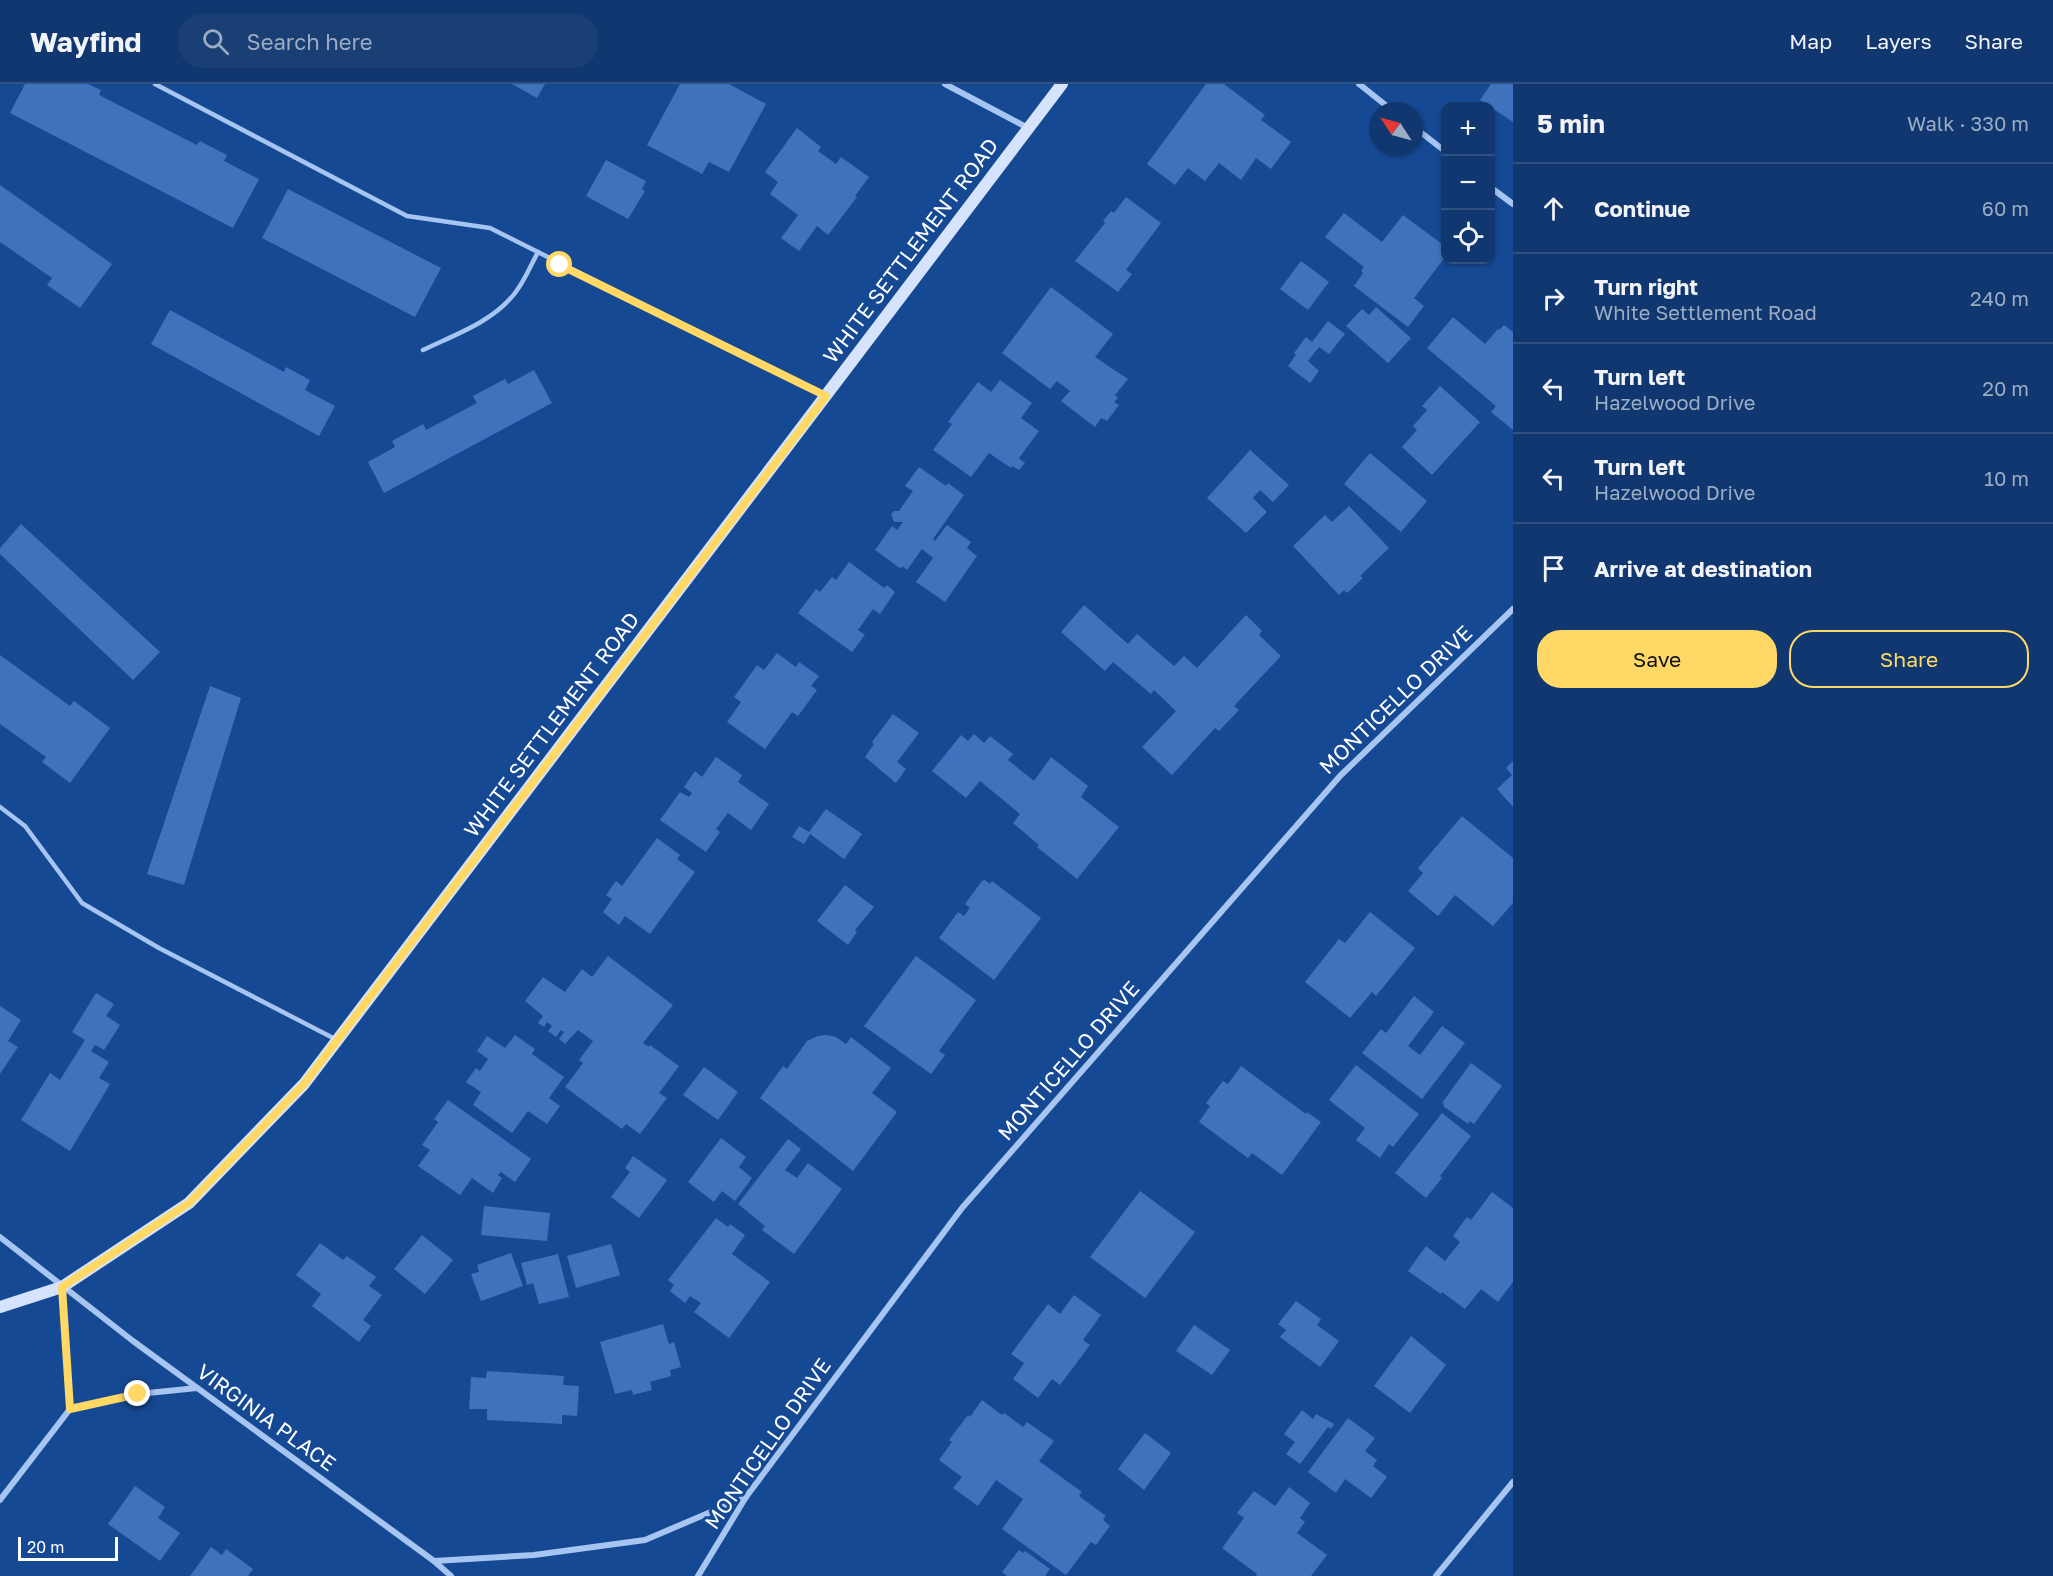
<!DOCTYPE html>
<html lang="en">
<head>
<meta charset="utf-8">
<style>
	:root { --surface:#10376f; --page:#193f74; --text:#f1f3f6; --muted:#9cacc3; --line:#305182; --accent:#ffd866 }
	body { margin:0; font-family:"Golos Text",sans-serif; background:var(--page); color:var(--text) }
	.controls { position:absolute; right:18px; top:18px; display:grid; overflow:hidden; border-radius:12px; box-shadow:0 2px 4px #0004 }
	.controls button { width:54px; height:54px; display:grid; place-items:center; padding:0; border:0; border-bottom:2px solid var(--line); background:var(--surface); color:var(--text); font:30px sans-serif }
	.compass { position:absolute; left:1369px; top:18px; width:54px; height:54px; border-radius:50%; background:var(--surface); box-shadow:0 2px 4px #0004; rotate:306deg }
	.scale { position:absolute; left:18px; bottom:15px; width:100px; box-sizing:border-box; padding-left:6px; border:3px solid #fff; border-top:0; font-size:16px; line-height:21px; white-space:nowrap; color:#fff; -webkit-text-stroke:4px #164994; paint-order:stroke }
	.stop { position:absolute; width:18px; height:18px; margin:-14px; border:4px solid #ffd866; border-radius:50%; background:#fff }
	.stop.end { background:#ffd866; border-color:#fff; box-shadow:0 2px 6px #0008 }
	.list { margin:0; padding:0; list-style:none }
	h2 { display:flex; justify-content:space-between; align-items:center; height:78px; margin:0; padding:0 24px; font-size:26px }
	h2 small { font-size:20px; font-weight:400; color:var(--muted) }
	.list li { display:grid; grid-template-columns:39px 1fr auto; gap:18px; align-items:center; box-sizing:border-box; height:90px; padding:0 24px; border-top:2px solid var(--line) }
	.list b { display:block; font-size:22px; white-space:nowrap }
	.list p { margin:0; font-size:20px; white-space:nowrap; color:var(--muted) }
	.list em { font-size:20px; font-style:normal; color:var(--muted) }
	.actions { display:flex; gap:12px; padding:18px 24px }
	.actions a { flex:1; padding:14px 0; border:2px solid var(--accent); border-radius:24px; text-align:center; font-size:21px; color:var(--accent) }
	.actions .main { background:var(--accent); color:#111 }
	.icon { flex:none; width:33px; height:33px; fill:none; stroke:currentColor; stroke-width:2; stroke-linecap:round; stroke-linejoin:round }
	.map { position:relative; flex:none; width:1513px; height:1492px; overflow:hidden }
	header { display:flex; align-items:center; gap:36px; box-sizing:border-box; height:84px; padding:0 30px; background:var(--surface); border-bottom:2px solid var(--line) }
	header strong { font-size:28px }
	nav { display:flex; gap:33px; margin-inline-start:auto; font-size:21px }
	.search { width:420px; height:54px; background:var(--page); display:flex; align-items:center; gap:15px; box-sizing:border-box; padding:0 21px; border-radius:24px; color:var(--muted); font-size:22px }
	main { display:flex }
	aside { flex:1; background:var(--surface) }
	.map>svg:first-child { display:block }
</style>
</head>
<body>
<header>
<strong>Wayfind</strong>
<div class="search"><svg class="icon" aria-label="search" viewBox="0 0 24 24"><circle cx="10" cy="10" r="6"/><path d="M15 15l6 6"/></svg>Search here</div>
<nav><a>Map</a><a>Layers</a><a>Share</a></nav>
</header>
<main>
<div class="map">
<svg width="1513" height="1492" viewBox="0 0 1513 1492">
	<rect width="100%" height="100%" fill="#164994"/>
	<g fill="#3e72bc">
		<polygon points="25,0 88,0 101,6 99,11 197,61 200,57 227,71 224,77 259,95 233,144 10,29"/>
		<polygon points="512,0 545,0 537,14"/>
		<polygon points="680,0 729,0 766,20 729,88 709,78 702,90 647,61"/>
		<polygon points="1206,0 1224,0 1265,31 1261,36 1291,58 1271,85 1256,74 1241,96 1219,79 1205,97 1188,84 1175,101 1147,80"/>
		<polygon points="1491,0 1513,0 1513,38 1480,16"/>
		<polygon points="797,44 821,63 818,67 836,80 841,73 869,93 855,112 857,113 828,151 817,142 799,167 781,154 798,131 770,110 778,98 765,88"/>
		<polygon points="606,76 646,97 642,105 645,107 628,135 586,112"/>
		<polygon points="0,101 112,180 80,224 47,201 52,194 0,158"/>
		<polygon points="288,105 441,184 415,233 262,154"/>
		<polygon points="1126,113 1161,139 1126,186 1132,190 1118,208 1075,177 1105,139 1103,137 1111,127 1114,129"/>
		<polygon points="1344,129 1382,158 1403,131 1446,163 1446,172 1414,214 1424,222 1408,243 1354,202 1363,189 1361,187 1364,183 1325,153"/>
		<polygon points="1301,177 1329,198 1308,226 1280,205"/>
		<polygon points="1051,203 1113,250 1095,273 1128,295 1115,311 1118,314 1114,318 1119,321 1107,337 1101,334 1095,343 1061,317 1070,307 1057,297 1050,305 1002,269"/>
		<polygon points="1376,223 1411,254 1388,279 1346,242 1362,225 1369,231"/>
		<polygon points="170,226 284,288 286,283 310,296 305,306 335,322 319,352 151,260"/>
		<polygon points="1453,233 1485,260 1498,245 1499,246 1504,241 1513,248 1513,346 1491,328 1496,322 1427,264"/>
		<polygon points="1328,237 1345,250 1329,270 1319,263 1308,277 1319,287 1310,299 1288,282 1296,271 1294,269 1306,253 1312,258"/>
		<polygon points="534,286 552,319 384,409 368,378 395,363 392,357 423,340 426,346 477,319 473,312 505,295 508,300"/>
		<polygon points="1000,296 1032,319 1021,334 1039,347 1019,374 1025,379 1019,386 1012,382 1011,384 989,369 971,393 933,366 952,340 948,338 978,298 991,308"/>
		<polygon points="1440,302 1480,338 1432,391 1402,363 1417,346 1413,342 1427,326 1422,322"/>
		<polygon points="1250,366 1289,401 1273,418 1260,406 1253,414 1267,428 1246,449 1207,414"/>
		<polygon points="1370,369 1427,417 1401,448 1344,400"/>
		<polygon points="919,383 946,402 948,399 964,411 933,455 935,457 947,441 971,458 967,464 977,472 945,518 916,498 933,474 922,465 907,486 902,482 901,485 875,466 892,442 897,446 903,438 894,438 891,430 894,427 899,427 913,407 905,402"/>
		<polygon points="1349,422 1389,464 1360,492 1363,494 1347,509 1344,506 1339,511 1293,462 1325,431 1332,438"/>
		<polygon points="21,440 160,568 133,596 0,470 0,464"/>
		<polygon points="849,478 884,504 887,501 895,508 880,530 873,525 858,546 865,551 852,568 798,529 816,505 820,508 832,493 836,496"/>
		<polygon points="1084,521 1128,560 1137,550 1174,582 1184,572 1197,584 1246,531 1262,547 1259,551 1281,572 1234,622 1239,626 1219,647 1215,644 1172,691 1142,663 1176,627 1154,606 1151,610 1113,578 1105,587 1061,548"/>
		<polygon points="777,569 796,583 799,578 819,592 811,602 817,606 798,632 792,628 765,665 727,638 741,618 734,613 757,581 764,586"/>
		<polygon points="0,571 70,622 74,617 110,644 70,699 42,678 46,673 0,640"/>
		<polygon points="210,602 241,614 184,801 147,790"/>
		<polygon points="893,630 919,649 897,678 906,685 896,699 865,673 874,660 872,658"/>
		<polygon points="974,650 984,659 990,652 1013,670 1008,676 1034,697 1051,673 1088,702 1081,713 1119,743 1077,795 1037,763 1039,761 1013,739 1020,730 980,697 966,714 932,687 961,651 968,657"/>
		<polygon points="716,673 742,691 738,698 769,720 751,746 728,729 716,745 720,748 706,768 660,736 680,708 689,713 692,709 684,703 695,687 702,693"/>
		<polygon points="1513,677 1513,723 1497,705 1512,691 1506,684"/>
		<polygon points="826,725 862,750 844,775 810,750 804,760 792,753 799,742 809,748"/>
		<polygon points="1462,732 1513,774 1513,819 1493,842 1455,811 1438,832 1408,807 1423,789 1418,784"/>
		<polygon points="657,754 680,771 677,775 695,788 650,850 625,832 619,841 603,828 612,815 606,811 616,797 622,802"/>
		<polygon points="985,796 990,800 992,797 1041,834 994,896 939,854 958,828 964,832 970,824 965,820 982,797"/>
		<polygon points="845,801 874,823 855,846 857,848 848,861 817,837"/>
		<polygon points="1370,828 1415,864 1376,912 1372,908 1350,934 1305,898 1339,855 1345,859"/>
		<polygon points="608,872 673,921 643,959 649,963 650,961 679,982 659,1009 667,1014 640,1050 626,1040 622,1045 565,1003 583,979 579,976 593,957 578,946 565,960 559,955 564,948 561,946 556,953 548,947 552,942 547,938 544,943 538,939 543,932 525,917 543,893 565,908 582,885 592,893"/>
		<polygon points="916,872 976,916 939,967 945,971 931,990 864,942"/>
		<polygon points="96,909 114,920 106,932 120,941 104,966 95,961 91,967 109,978 99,994 110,1000 70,1067 21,1036 50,989 60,996 85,956 72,948"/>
		<polygon points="1414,912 1434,928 1408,962 1420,971 1442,942 1465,959 1422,1015 1362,969 1381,945 1386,949"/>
		<polygon points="0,922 21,936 8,957 18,963 0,990"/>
		<polygon points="515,951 535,965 532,970 564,993 549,1014 560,1022 547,1040 528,1027 512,1049 473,1021 481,1008 466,998 476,984 480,987 488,975 477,967 487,952 505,964"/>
		<polygon points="826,951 836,953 846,960 851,953 891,984 872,1009 897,1028 853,1087 760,1014 783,982 787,985 807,957 818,952"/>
		<polygon points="1471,979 1502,1002 1474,1040 1470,1037 1468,1040 1443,1022 1444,1020 1442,1019"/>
		<polygon points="1356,981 1419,1030 1393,1063 1389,1060 1380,1074 1356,1056 1365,1044 1329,1016"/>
		<polygon points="1241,982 1306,1030 1307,1028 1321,1038 1282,1091 1252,1069 1248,1074 1199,1038 1210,1022 1206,1019 1223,997 1228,1000"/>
		<polygon points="704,983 738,1008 718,1036 683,1011"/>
		<polygon points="448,1016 530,1074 531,1075 515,1098 501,1088 498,1091 502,1094 493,1109 472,1094 460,1111 418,1082 430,1066 422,1061 438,1038 434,1035"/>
		<polygon points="1442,1029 1471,1052 1440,1092 1442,1094 1426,1114 1395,1089"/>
		<polygon points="721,1054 746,1073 739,1083 752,1094 735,1117 722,1107 714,1118 688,1098"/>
		<polygon points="788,1055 801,1065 785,1086 797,1094 808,1079 842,1105 794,1170 762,1146 765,1142 738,1120"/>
		<polygon points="633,1072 667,1096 639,1134 611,1113 630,1088 625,1084"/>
		<polygon points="1140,1107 1195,1148 1145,1214 1090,1173"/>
		<polygon points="1492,1108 1513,1124 1513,1198 1498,1218 1481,1205 1465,1225 1442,1208 1441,1210 1408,1187 1426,1162 1445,1177 1460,1158 1453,1152 1467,1133 1471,1136"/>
		<polygon points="484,1122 550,1129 547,1157 481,1151"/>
		<polygon points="716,1134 728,1143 730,1140 745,1151 732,1170 770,1198 729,1254 694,1228 701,1219 690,1212 685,1219 670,1207 674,1201 668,1196"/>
		<polygon points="422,1151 453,1176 425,1210 394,1185"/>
		<polygon points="320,1159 343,1176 347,1172 376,1193 369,1202 382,1211 363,1236 371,1242 359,1258 312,1222 321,1210 296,1191"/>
		<polygon points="611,1160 620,1191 576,1204 567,1172"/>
		<polygon points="511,1169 523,1202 481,1217 471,1190 479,1188 477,1181"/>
		<polygon points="558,1170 569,1213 539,1220 533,1199 527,1201 521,1179"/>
		<polygon points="1074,1211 1101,1231 1083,1256 1090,1261 1060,1301 1052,1295 1038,1314 1013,1295 1024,1279 1011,1270 1048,1220 1060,1230"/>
		<polygon points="1296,1217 1321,1235 1317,1241 1339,1257 1320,1283 1280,1253 1286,1246 1278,1240"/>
		<polygon points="663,1240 669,1260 674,1258 681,1283 670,1286 671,1292 650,1298 652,1306 633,1311 632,1306 615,1310 600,1258"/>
		<polygon points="1194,1241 1230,1266 1212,1291 1176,1267"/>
		<polygon points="1411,1252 1446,1281 1410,1329 1374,1302"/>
		<polygon points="487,1287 564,1292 563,1301 579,1302 577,1332 562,1331 562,1340 487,1336 487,1325 469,1325 471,1293 486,1294"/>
		<polygon points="982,1316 1002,1331 1004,1329 1023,1343 1027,1338 1054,1357 1039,1377 1082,1408 1079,1412 1106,1432 1103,1436 1110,1442 1096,1461 1091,1458 1066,1491 1002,1445 1023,1415 996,1396 978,1422 953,1404 962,1393 939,1376 952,1358 949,1356 968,1331 970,1333"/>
		<polygon points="1302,1326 1313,1335 1316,1330 1334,1340 1331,1345 1328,1343 1300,1380 1286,1370 1295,1358 1284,1350"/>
		<polygon points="1348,1334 1375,1354 1365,1367 1377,1376 1373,1382 1387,1393 1371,1414 1345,1395 1336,1409 1308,1388"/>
		<polygon points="1145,1349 1171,1369 1144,1406 1118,1385"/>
		<polygon points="135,1402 165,1423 158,1434 180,1449 160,1477 108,1440"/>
		<polygon points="1289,1403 1310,1419 1300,1434 1305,1438 1297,1449 1327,1471 1311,1492 1256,1492 1257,1490 1222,1464 1244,1434 1237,1429 1254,1407 1275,1422"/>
		<polygon points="211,1463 222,1471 226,1465 253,1485 248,1492 190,1492"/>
		<polygon points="1019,1466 1023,1469 1025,1467 1050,1485 1045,1492 1007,1492 1002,1488"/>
	</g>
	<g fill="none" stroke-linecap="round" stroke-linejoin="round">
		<g stroke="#a6c5f1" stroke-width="4.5">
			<polyline points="155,0 407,132 490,144 823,311"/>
			<path d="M423,266c31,-15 70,-28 92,-57 9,-11 16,-28 23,-41"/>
			<polyline points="0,723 25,742 82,819 159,864 337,956"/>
		</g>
		<g stroke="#a6c5f1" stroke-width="6">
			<polyline points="945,0 1028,44"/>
			<polyline points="1359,0 1393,27"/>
			<polyline points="1414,43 1446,68"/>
			<polyline points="1490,103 1513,120"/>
			<polyline points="0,1153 133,1257 434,1477 451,1492"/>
			<polyline points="62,1203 70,1325"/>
			<polyline points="0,1416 70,1325 138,1310 197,1304"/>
			<polyline points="434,1477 534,1471 645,1456 746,1413"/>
			<polyline points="698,1492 746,1413 962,1124 1340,692 1513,525"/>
			<polyline points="1436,1492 1513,1398"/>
		</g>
		<polyline stroke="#d5e4fc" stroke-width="12" points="0,1223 62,1203 189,1119 304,1000 1062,0"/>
	</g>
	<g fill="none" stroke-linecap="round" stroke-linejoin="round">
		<polyline stroke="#ffd866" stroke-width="8" points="138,1310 70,1325 62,1203 189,1119 304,1000 826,312 560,181"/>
	</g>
	<g text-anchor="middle" stroke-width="6" stroke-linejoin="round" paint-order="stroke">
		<g font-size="21" fill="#fff" stroke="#164994">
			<text transform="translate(911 167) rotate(-53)" y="7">WHITE SETTLEMENT ROAD</text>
			<text transform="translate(1396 616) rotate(-44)" y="7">MONTICELLO DRIVE</text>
			<text transform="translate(552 641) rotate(-53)" y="7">WHITE SETTLEMENT ROAD</text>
			<text transform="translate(1069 977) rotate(-49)" y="7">MONTICELLO DRIVE</text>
			<text transform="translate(266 1334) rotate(36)" y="7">VIRGINIA PLACE</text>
			<text transform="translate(768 1360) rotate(-55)" y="7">MONTICELLO DRIVE</text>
		</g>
	</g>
</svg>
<div class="controls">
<button>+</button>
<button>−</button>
<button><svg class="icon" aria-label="locate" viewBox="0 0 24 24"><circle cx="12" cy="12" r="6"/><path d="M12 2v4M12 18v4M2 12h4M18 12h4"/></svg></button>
</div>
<svg class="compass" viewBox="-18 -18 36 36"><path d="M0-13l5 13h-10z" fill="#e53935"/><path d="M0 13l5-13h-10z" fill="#9cacc3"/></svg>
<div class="scale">20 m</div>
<div class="stop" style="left:560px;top:181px"></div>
<div class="stop end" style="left:138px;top:1310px"></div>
</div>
<aside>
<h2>5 min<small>Walk · 330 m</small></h2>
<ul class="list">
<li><svg class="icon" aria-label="ahead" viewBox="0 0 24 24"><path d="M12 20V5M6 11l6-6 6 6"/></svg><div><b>Continue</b></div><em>60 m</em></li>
<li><svg class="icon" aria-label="right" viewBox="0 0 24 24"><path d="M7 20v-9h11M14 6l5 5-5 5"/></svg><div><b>Turn right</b><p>White Settlement Road</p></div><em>240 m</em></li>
<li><svg class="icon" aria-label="left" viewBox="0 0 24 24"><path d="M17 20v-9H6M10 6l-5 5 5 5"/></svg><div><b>Turn left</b><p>Hazelwood Drive</p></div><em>20 m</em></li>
<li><svg class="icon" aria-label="left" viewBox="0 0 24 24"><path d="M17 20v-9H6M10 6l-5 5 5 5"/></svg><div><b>Turn left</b><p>Hazelwood Drive</p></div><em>10 m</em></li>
<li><svg class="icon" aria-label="arrive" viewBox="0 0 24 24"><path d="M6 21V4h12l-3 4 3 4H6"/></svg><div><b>Arrive at destination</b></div></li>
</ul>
<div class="actions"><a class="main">Save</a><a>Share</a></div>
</aside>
</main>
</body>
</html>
